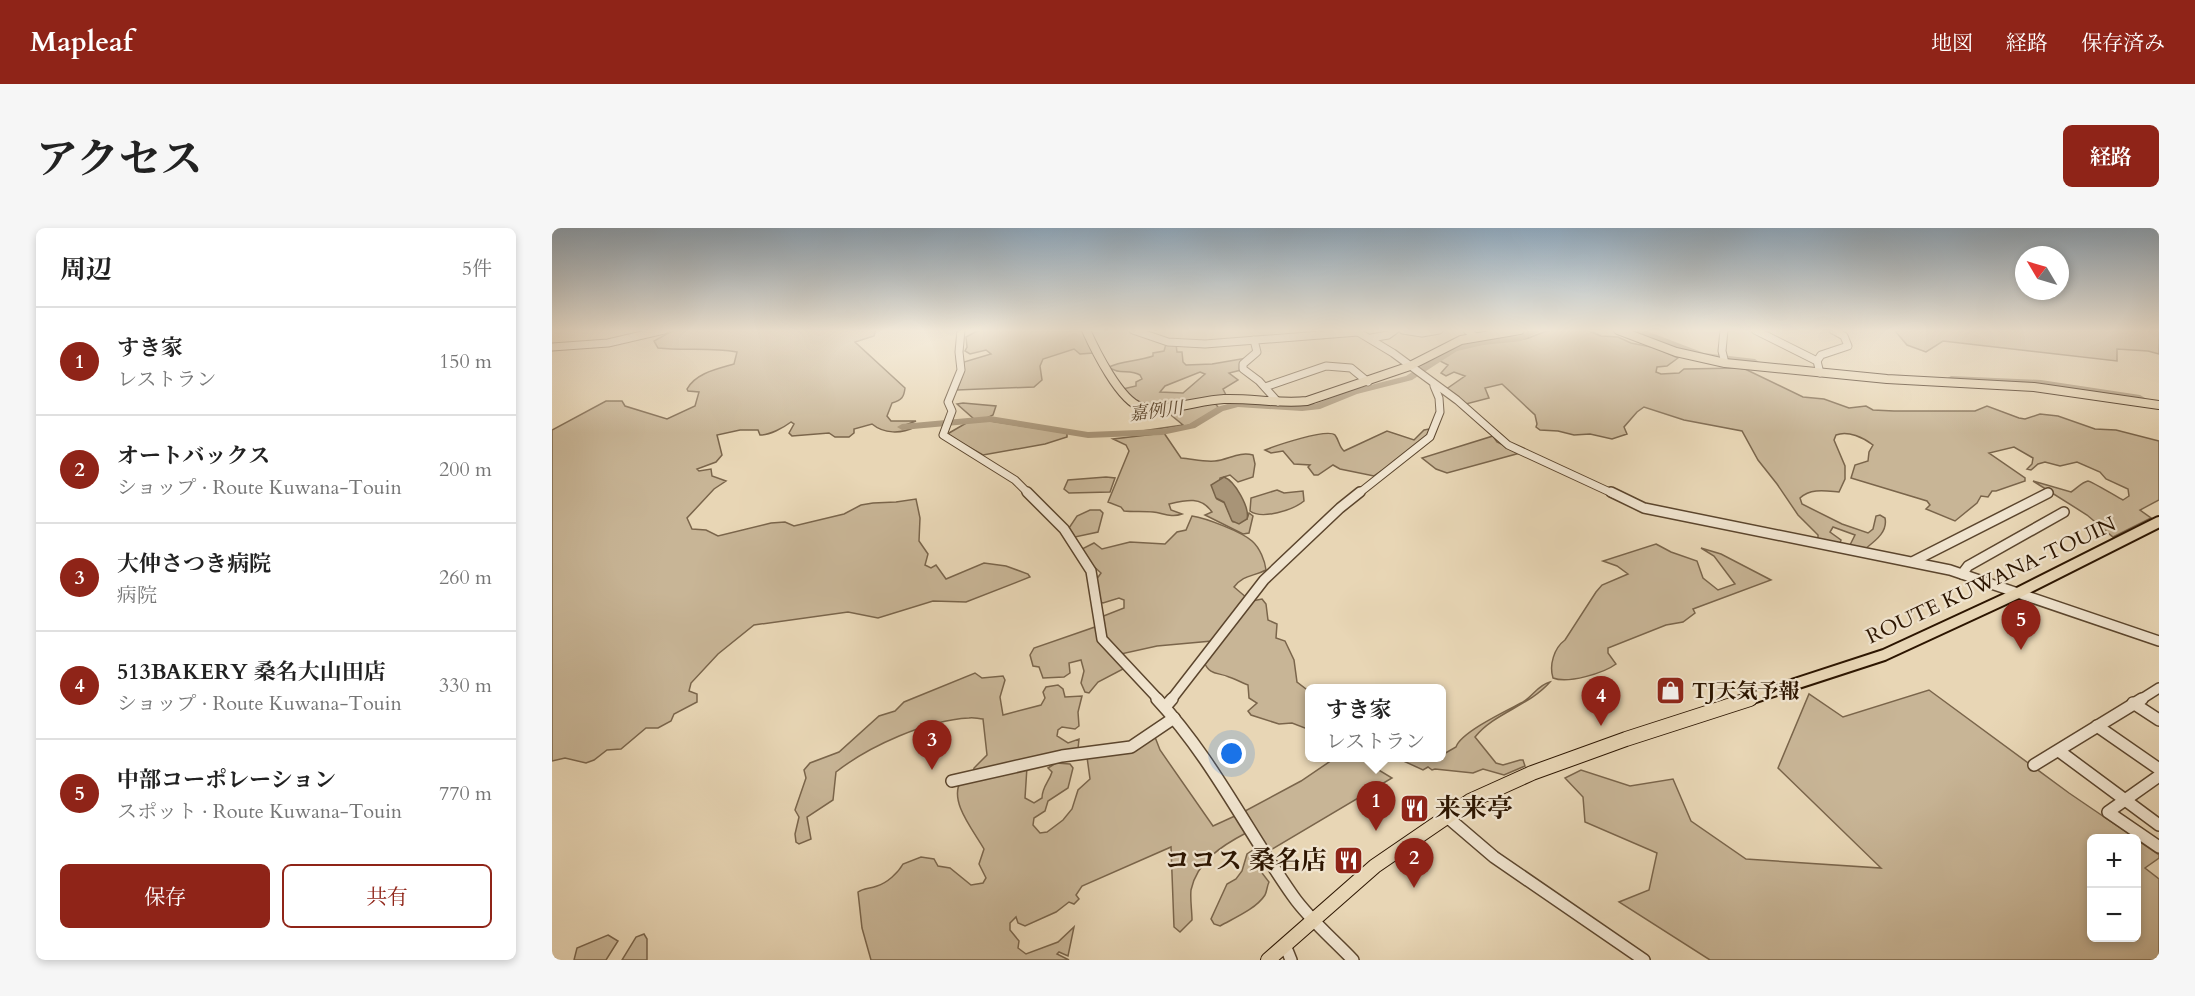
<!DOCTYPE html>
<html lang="ja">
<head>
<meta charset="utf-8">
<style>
	:root { --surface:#fff; --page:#f6f6f6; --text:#222; --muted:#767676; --line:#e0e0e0; --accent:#8f2418 }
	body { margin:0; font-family:Cardo,"Noto Serif JP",serif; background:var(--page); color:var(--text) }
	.controls { position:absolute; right:18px; bottom:18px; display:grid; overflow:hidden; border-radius:9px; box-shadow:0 3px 9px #0003 }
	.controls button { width:54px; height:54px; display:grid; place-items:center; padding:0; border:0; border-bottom:2px solid var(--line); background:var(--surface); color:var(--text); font:30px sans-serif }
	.compass { position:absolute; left:1463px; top:18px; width:54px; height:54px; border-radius:50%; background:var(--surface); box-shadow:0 3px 9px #0003; rotate:308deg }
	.you { position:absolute; left:680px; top:526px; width:21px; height:21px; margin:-15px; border:4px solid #fff; border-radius:50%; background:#1a73e8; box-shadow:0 0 0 9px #1a73e833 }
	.badge { display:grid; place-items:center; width:39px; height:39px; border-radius:50%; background:var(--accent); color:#fff; font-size:20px; font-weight:700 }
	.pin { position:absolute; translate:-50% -50px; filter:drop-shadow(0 2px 3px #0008) }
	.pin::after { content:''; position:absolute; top:32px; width:21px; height:18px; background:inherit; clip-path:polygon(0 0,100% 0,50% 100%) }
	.popup { position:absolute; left:753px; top:456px; width:141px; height:78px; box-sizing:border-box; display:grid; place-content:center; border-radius:9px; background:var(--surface); filter:drop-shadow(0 2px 4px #0005); font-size:20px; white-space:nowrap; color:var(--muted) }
	.popup b { font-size:22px; color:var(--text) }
	.popup::after { content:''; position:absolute; left:50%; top:100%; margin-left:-12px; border:12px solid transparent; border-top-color:var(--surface) }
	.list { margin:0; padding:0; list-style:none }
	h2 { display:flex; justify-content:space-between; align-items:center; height:78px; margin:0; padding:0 24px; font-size:26px }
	h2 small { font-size:20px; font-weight:400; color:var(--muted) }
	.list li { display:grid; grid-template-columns:39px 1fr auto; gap:18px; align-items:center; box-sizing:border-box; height:108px; padding:0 24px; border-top:2px solid var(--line) }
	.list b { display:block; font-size:22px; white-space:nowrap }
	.list p { margin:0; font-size:20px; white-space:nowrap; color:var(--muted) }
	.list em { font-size:20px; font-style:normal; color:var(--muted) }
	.actions { display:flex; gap:12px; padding:18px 24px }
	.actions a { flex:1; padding:14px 0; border:2px solid var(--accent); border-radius:9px; text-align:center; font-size:21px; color:var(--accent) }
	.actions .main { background:var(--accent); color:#fff }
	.map { position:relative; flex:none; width:1607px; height:732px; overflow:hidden; border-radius:9px }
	header { display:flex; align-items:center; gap:36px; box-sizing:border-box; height:84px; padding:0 30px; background:var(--accent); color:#fff }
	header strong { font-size:28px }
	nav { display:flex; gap:33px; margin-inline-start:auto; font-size:21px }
	.intro { display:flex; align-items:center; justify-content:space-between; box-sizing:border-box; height:144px; padding:0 36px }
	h1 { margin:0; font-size:42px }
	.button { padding:15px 27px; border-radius:9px; background:var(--accent); color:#fff; font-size:21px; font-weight:700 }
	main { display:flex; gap:36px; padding:0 36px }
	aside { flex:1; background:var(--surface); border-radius:9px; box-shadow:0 3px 9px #0003 }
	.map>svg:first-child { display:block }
</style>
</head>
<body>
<header>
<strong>Mapleaf</strong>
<nav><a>地図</a><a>経路</a><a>保存済み</a></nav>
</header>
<div class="intro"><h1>アクセス</h1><a class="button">経路</a></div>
<main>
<aside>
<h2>周辺<small>5件</small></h2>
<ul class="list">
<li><span class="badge">1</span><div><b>すき家</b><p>レストラン</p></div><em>150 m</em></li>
<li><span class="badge">2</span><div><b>オートバックス</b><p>ショップ · Route Kuwana-Touin</p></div><em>200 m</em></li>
<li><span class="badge">3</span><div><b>大仲さつき病院</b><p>病院</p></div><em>260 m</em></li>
<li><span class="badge">4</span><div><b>513BAKERY 桑名大山田店</b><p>ショップ · Route Kuwana-Touin</p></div><em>330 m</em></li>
<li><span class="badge">5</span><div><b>中部コーポレーション</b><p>スポット · Route Kuwana-Touin</p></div><em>770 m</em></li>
</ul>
<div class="actions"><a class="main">保存</a><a>共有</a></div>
</aside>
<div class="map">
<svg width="1607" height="732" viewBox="0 0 1607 732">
	<rect width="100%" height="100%" fill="#e8d6b5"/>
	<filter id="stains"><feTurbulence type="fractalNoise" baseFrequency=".00333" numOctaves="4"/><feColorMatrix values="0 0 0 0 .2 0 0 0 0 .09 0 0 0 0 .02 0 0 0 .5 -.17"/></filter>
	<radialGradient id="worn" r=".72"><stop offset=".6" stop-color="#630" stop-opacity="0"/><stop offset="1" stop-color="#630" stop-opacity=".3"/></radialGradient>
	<g fill="#c8b596" stroke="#7a654b" stroke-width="1.5" fill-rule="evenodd">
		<path d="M122,102h202l-2,6 -19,6 50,46c-1,9 -3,12 -13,15l-5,13 4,5h25l-13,5 12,1c-14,7 -31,7 -43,-3l-18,5v4l-5,4h-14l-6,-4 -37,3 -3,-3 5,-9 -3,-2c-8,6 -21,13 -31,13l-2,-5h-18l-23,5 5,20 -6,7 -19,7 2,2 12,-2 1,7 14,5 -12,8 -27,29 5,11 14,1 12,6 53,-13 14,-1 9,4 50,-12 17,-9 12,-2 23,-1 20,-3 4,19 -1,23 9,13 -3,11 6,3 5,-3 10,14 38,-16 22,3 22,8 2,3 -64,25 -33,-1 -55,17 -30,-6 -94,13 -36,29 -27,29 -2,8 8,3v8l-23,12 -3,7 -13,7h-12l-25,21 -14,1 -13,10 -8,3 -21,-5 -13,3v-331l54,-29h16l3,5 42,13 28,-13 4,-14 -11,-1 -1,-2c9,-16 30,-20 47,-25l3,-12c-26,-5 -52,-1 -79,-4l-4,-7z"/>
		<polygon points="427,102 532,103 541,125 528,126 522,121 491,131 488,138 490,152 482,159 405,162 412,142 412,134 439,126 434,122 418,126 413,123 415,119 414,109"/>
		<path d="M999,102h36l14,6 17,1 13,6 25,5 22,10 -11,8 -10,1 -1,5 5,2 18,-1 5,-4 54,-1 7,1 58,28 21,2 25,9 17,-2 7,4 21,1h81l12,-5 32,12 6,1 15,-5 18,2 37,13 21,1 43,11v59l-19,10 11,8 -38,19 -26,-22 -54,-34 38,11c5,-3 11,-10 17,-11 3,0 29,16 35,19l6,-4 -1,-7 -22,-10 -6,-7 -23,-10 -17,4 -15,-4 -7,2 -7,6 -4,-1 5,-5 1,-6 -19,-11 -25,6 36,25v3l-29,10h-4l-4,6 -7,-1 -4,7 -22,18 -29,-12 4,-4 -3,-4 -76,-23 4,-13 13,-4 1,-9 4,-7c-9,-7 -25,-15 -37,-10l-2,5 11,26v13l-6,13c-13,-1 -28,-4 -39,6l2,6 40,20 26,9 5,-4 3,-13 4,-1 5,3c3,14 -10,23 -20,31l-15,-4 5,-10 -22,-8 -3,5 11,8 -1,3 -22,-4v-4l-20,-20 -21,-31 -19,-24 -16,-29 -58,-11 -40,-13 -7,5 -13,15 3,7 -15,5 -22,-5 -16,1 -16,-4 -18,-1 -4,-3 1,-3 -2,-9 -33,-31 -17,4 4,10 -23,6 -21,-14 20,-14 -11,-4 -8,4 -5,-3 7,-8 -10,-5c26,-19 57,-16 86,-21 10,-2 17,-7 27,-9z"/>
		<polygon points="1346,102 1607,102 1607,126 1596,123 1565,121 1565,133 1391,113 1374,124 1355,117 1344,104"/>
		<path d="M614,116h10l1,8h5l1,10 3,3 26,-1 35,-6 -6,12 -12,3 9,7 -15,9 3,6 -2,2 -75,9 -13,-4 -13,-13 13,-3v-4l6,-3 -2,-4c-10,-6 -22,0 -31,-8 11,-6 30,-6 44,-11v-3l11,-2zM648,144l5,2 -22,19 -23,-1 5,-6z"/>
		<polygon points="662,174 666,179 665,181 638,197 611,203 583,204 631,197 614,183"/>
		<polygon points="411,175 444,178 441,187 433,191 422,191 405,176"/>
		<polygon points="432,192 515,205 515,209 493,216 431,227 397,208 397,205 416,194"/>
		<path d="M877,201l2,3 -16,17 -41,27 -34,-7 -7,-4 -15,10h-4l-6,-8 2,-2 -16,-1 -11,-13 -12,2 -6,-3c10,-4 62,-22 70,-15 4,5 4,12 9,16l43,-20 27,9 10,-10z"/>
		<path d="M612,205l17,25c12,1 22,4 34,3 13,-1 24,-10 38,-6l2,9 -2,13 -15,5 -8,-7 -10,3 -3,21 8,4 8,19 14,-3 2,-6 4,3 -4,17 -6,1 -38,-19 7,-3c-11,-16 -26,-12 -43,-8l2,6 11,4c-11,4 -19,-1 -29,-2 -9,-1 -20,0 -29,-1l-3,-4 -13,-5 21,-51 -3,-6 -13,-6z"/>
		<polygon points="941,208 945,214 968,225 895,245 884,241 870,230"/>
		<polygon points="554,249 563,250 558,264 517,265 512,261 516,252"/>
		<path d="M725,262l7,3 19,-2 1,10c-11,9 -42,19 -54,10l1,-13z"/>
		<polygon points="538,282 548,282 551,285 546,304 523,309 517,300 525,288"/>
		<path d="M640,288c14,2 50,16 60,25 8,7 13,20 14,29 -13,7 -22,4 -32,17l13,11 -35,43 -55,5 -36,8 -16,-16 -4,-21 23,-9v-8l-5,-2 -16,5 -5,-2 -2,-21 5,-7 -12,-11 -7,-13 12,-6 8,6 28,-7 35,2 12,-12 9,-2z"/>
		<path d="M1104,316l15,8 26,9 6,17 15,12 17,-6 -21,-28 -13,-8 20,6 50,26 -78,29 2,4 -12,9 -17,3 -58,23v5l8,11c-12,9 -48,20 -63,14 -4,-13 1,-30 12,-38l31,-48 6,-7 26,-11 -11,-8 -14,-5z"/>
		<path d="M710,371l4,5 2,16 9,4 -1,14 9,3 9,19 3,22 13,10v38l-18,-7 -13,1 -28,-9 -3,-4 9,-8 -8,-5 -1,-13c-6,-2 -12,-6 -19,-8 -11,-5 -19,-1 -25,-15l48,-61z"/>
		<polygon points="543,399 573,440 546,454 537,465 533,464 529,455 532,443 529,432 517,435 518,445 512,449 491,450 487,439 481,438 478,427 482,420"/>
		<path d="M423,445l7,5 21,-2 2,4 -5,17 3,18 38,-10 4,-7 -2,-6 3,-5 12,-2 5,4 2,8 17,-1 -4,16 1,14 -4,3 -13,-2 -4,3 -1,6 11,7 11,-4 -1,10 -105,24 1,-5 13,-13 -4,-36c-5,0 -9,-2 -14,-1 -42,2 -100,28 -133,54l-3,28 -26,17 4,22 -12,5 -3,-2 -1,-8 4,-17 -4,-7 11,-32 -2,-8 6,-7 29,-11 40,-36 16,-5 9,-9z"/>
		<path d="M998,454c-21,24 -56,31 -75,55l21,26 7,2 17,-5h3l2,6 -21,9 -21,-6 -10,4 -38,-4 -3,1 -4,-3 -5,3 -26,-12 19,3 26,-3v-3l14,-8c5,-15 52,-37 67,-45 10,-6 15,-17 27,-20z"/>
		<polygon points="1377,462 1517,565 1583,610 1540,610 1540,710 1584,710 1585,612 1607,627 1607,630 1593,640 1607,651 1607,732 1158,732 1067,674 1097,662 1105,625 1033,594 1031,569 1013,550 1029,542 1078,558 1121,551 1139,593 1194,631 1329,640 1226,540 1257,466 1291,489"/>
		<path d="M603,509l5,13 53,76 24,-11 9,18c-23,12 -49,28 -55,57 -1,9 1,21 1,30l-12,12 -6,-5 -3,-80 -89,39 -6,9 3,4 -5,5 -5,-2 -13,10 -31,14 -7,-3 -2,-6 -6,6v7l9,11 -1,7 8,6 32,-12 16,-15 -6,29 -9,-4 -2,2 12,6h-198l-9,-32 -4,-36c6,-4 11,-3 19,-6 10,-3 21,-13 26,-22l18,-7 13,2 4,7 12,2 21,17 12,-2 3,-5 -7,-14 5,-15c-10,-18 -36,-48 -23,-68l66,-14 -2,31 9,5 8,-5c0,-11 7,-16 10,-26l-4,-4 8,-5 14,1 3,4 -5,20 -20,13 -3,10 -11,7 -1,7 7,8 7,-1 16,-12 9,-11 6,-19 12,-11 -3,-22z"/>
		<polygon points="783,530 807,530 840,550 717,623 693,583 749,553"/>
		<path d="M704,620l6,25 7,9c-2,4 -2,9 -4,13 -9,14 -31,23 -45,31l-6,-2 -3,-5 16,-35 9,-5 6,-8 5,-17z"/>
		<polygon points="92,706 95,711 95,732 70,732 84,709"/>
		<polygon points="56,707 66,713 54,732 22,732 25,720"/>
	</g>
	<path fill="#a89477" stroke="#766147" stroke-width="1.5" d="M672,249c11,4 26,31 23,42l-8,5 -7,-3 -8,-19 -8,-4 -5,-13z"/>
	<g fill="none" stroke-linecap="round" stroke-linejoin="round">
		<polyline stroke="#766147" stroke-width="1.5" points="1167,120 1167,129"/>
		<g fill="#a89477" fill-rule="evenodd">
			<polygon points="978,102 990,102 969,113 931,117 905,123 860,152 805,166 768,181 750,183 686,179 671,183 643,200 610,207 536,210 438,194 350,202 345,199 350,196 438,188 536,204 610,201 637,196 665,179 686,173 763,176 799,162 854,148 899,119 931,111 967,108"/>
			<polygon points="1079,102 1092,102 1152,125 1203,131 1207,134 1203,137 1147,129"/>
			<polygon points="1399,148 1489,152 1588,167 1593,170 1588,173 1489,158 1396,153 1394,151"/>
		</g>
		<defs>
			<g id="minor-far2">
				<polyline points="409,102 407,124 409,142 396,174 400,183 391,207 463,252 477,266"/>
				<polyline points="581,102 616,114 653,116 806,104 841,125 905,172 956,217 1062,266"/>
				<polyline points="851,102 870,105 887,102"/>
				<polyline points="915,102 923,109"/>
				<polyline points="1172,102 1170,123 1173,135"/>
				<polyline points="1203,102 1265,133 1268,145"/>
				<polyline points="819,110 836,107 843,102"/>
				<polyline points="702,112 705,124 691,136 691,141 707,153 726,174"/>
				<polyline points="0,119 56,115 112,102"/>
				<polyline points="1265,133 1269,127 1296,118 1292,108 1281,102"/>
				<polyline points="713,159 774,138 799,140 816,154"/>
				<polyline points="806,266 878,209 888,184 887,170 882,158"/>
			</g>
			<g id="minor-far1">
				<polyline points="475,264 512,301 539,343 550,411 607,472"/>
				<polyline points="1059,264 1092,280 1398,342 1607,413"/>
				<polyline points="1362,333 1496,265"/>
				<polyline points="1410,346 1416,338 1512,284"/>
				<polyline points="619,472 712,352 788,280 808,264"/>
				<polyline points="1588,472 1607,460"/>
			</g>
			<g id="minor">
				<path d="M605,471c55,59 90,132 136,197 16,23 40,43 60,64"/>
				<polyline points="1581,475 1607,492"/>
				<polyline points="613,479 620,471"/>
				<polyline points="1545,498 1607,541"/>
				<polyline points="1507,523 1607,597"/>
				<polyline points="1482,537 1590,471"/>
				<polyline points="1607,548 1556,584 1607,619"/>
				<polyline points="400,553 510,528 579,519 622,490"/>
				<polyline points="894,588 942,629 1092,732"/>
				<polyline points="733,717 739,732"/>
			</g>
			<g id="major-far2">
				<path d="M534,102c9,20 34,71 55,77 23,6 59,-7 83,-8 28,-1 55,5 83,2l103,-35 51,-26 59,-10"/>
				<polyline points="1066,102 1124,124 1173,135 1335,151 1482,159 1607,177"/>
			</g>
			<polyline id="major-far1" points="1194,472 1332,427 1464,366 1607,294"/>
			<polyline id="major" points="716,732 823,638 918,573 980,545 1074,511 1198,471"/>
		</defs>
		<use href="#minor-far2" stroke="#5b452d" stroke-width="9"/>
		<use href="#minor-far1" stroke="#5b452d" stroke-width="12"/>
		<use href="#minor" stroke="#5b452d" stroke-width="14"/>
		<use href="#major-far2" stroke="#2c1500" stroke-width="10"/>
		<use href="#major-far1" stroke="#2c1500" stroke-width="14"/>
		<use href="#major" stroke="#2c1500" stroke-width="16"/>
		<use href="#minor-far2" stroke="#f0e4cf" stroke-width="7"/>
		<use href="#minor-far1" stroke="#f0e4cf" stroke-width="9"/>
		<use href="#minor" stroke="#f0e4cf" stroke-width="11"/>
		<use href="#major-far2" stroke="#e8d6b5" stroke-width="8"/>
		<use href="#major-far1" stroke="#e8d6b5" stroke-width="10"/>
		<use href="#major" stroke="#e8d6b5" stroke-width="14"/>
	</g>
	<linearGradient id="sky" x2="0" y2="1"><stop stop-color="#8ea7bb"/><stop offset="0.5" stop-color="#f5edde"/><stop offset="1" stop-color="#f5edde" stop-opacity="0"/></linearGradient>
	<rect width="1607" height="205" fill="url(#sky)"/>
	<defs>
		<symbol id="shop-square" viewBox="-11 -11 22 22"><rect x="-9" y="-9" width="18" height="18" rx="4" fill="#8f2418" stroke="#f0e4cf"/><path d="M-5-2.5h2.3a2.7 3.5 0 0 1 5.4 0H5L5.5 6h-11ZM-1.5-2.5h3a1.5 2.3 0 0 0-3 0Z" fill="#fff"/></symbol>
		<symbol id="restaurant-square" viewBox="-11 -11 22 22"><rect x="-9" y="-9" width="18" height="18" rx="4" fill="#8f2418" stroke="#f0e4cf"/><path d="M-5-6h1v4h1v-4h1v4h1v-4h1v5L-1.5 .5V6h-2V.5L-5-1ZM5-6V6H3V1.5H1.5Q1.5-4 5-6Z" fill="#fff"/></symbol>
	</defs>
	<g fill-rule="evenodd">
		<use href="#shop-square" x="1102" y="446" width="33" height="33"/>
		<use href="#restaurant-square" x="846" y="564" width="33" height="33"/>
		<use href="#restaurant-square" x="780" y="616" width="33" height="33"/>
	</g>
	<g text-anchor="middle" stroke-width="4.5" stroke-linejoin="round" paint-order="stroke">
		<g font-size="18" font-style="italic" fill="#5e4830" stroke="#f0e4cf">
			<text transform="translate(604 183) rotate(-7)" y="6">嘉例川</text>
		</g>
		<g font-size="21" fill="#2c1500" stroke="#f0e4cf">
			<text transform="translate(1439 352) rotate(-25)" y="7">ROUTE KUWANA-TOUIN</text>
		</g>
		<g font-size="21" font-weight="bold" fill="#2c1500" stroke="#f0e4cf" text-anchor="start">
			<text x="1140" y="470">TJ天気予報</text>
		</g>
		<g font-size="26" font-weight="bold" fill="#2c1500" stroke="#f0e4cf" text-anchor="start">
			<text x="883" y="589">来来亭</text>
			<text x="775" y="641" text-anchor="end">ココス 桑名店</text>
		</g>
	</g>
	<rect width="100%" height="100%" filter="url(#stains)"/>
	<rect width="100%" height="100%" fill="url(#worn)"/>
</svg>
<div class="controls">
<button>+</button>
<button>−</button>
</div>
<svg class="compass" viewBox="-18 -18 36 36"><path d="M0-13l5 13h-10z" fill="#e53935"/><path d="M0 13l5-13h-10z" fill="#767676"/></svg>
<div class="you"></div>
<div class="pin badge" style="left:824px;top:603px">1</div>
<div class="popup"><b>すき家</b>レストラン</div>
<div class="pin badge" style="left:862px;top:660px">2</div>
<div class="pin badge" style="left:380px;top:542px">3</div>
<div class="pin badge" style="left:1049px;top:498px">4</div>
<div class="pin badge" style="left:1469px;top:422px">5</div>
</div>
</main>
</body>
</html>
